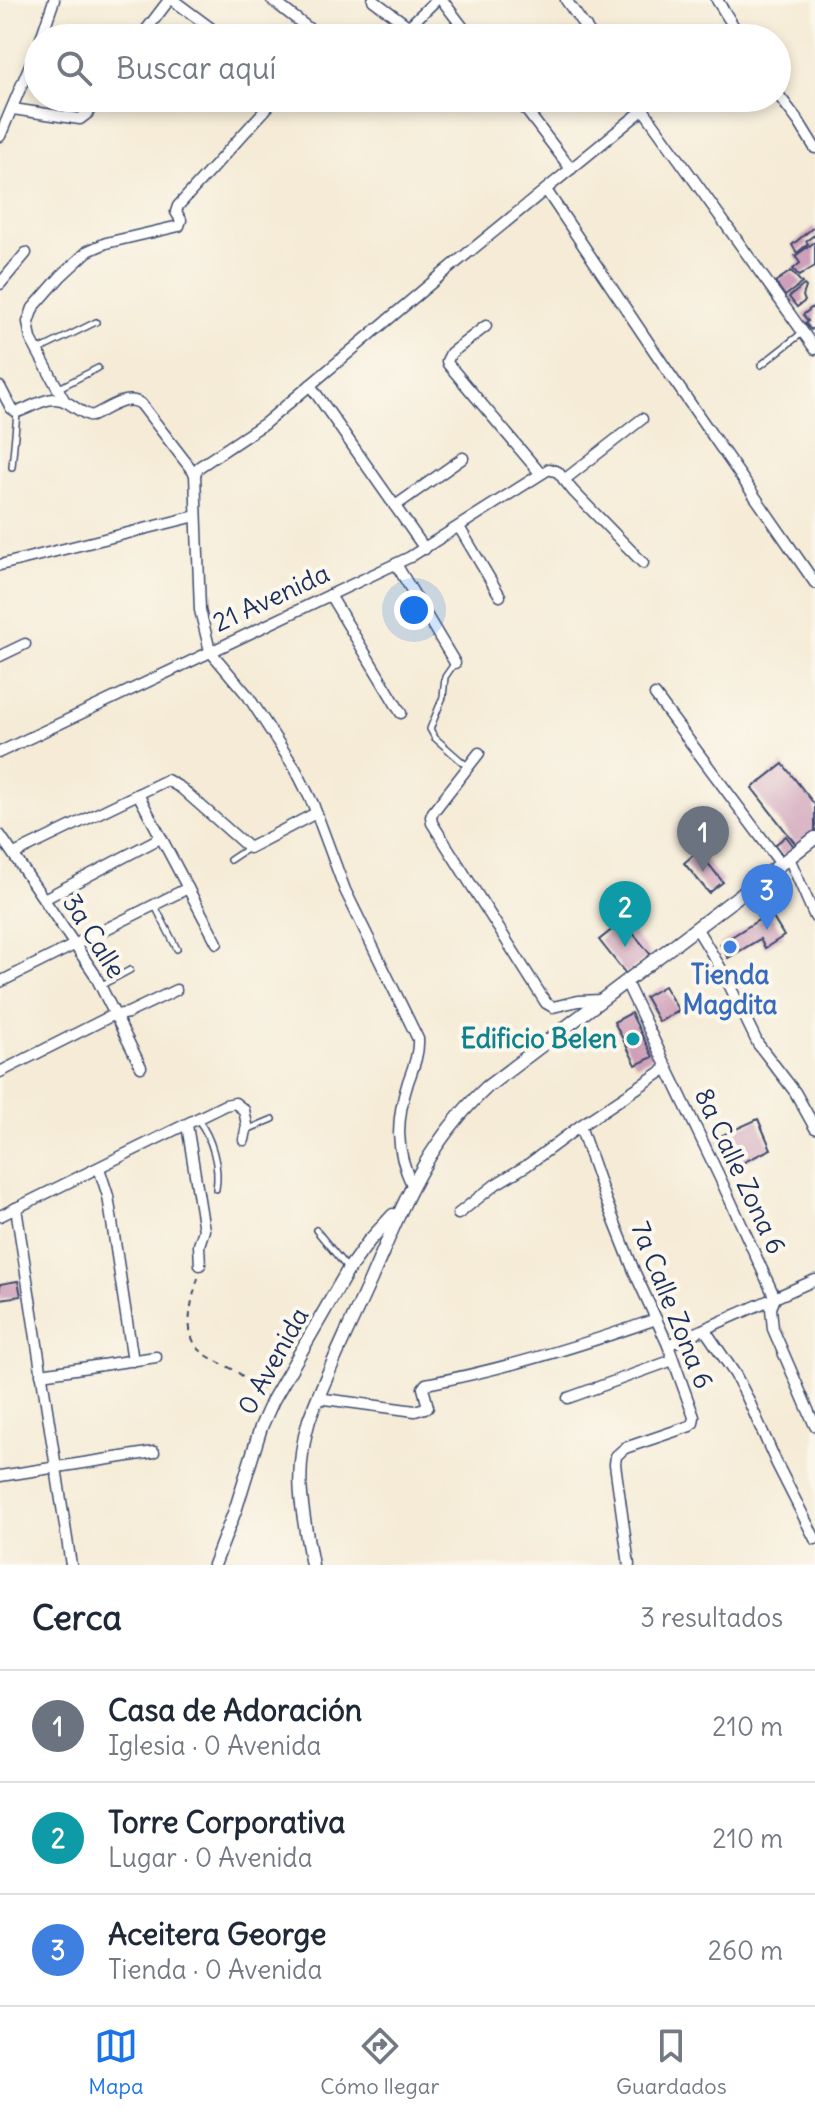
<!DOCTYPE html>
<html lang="es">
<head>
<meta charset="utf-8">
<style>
	:root { --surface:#fff; --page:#f6f6f7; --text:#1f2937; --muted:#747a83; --line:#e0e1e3; --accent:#1a73e8 }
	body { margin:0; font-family:Delius,sans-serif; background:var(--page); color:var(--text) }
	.you { position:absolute; left:414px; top:610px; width:28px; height:28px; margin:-20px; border:6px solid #fff; border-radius:50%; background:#1a73e8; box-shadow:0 0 0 12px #1a73e833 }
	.badge { display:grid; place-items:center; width:52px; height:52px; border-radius:50%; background:var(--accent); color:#fff; font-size:26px; font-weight:700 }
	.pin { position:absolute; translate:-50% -66px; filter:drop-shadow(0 2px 4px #0008) }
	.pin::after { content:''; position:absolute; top:42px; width:28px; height:24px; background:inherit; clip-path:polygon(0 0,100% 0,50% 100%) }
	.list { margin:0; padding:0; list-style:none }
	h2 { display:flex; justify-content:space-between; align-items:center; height:104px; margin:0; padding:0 32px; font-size:34px }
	h2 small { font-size:26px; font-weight:400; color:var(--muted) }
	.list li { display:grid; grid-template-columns:52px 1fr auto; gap:24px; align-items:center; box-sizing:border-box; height:112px; padding:0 32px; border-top:2px solid var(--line) }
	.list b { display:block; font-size:30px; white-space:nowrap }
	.list p { margin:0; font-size:26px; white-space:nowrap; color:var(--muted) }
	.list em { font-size:26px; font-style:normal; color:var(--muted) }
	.icon { flex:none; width:44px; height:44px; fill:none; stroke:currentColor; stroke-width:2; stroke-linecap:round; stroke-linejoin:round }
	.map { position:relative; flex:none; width:815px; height:1565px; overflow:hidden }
	.search { position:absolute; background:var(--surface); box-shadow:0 4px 12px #0003; left:24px; right:24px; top:24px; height:88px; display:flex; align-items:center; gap:20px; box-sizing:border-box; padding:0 28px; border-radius:44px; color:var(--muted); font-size:30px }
	.sheet { height:440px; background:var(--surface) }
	nav { display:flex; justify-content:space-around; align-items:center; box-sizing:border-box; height:112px; border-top:2px solid var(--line); background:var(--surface); font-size:22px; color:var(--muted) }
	nav a { display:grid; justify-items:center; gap:4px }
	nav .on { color:var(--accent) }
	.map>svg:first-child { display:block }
</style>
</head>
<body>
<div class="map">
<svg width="815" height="1565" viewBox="0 0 815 1565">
	<rect width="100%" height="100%" fill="#fbf7ec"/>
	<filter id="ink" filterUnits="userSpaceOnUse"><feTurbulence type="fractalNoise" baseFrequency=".0125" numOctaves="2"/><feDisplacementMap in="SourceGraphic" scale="16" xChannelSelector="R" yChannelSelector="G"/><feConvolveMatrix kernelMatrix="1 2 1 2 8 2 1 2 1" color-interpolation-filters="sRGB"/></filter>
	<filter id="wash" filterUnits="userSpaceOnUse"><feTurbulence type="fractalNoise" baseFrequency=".006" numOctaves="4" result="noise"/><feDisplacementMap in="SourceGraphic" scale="32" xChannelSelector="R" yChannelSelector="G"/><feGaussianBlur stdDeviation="1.8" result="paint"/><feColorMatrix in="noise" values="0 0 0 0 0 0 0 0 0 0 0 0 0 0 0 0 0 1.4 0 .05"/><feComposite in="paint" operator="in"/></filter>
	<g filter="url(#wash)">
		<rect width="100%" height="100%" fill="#f5ebd6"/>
		<g id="blocks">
			<g fill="#ce9fb8">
				<polygon points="815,226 815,237 813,236 806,241 808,244 797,253 792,245"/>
				<polygon points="815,242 815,266 799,276 793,269 800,263 795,256"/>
				<polygon points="791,271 802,283 785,296 775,282"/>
				<polygon points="804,285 806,287 803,296 805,301 797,307 789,297"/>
				<polygon points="815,305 815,327 811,330 805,323 808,321 803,315"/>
				<polygon points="783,764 815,805 815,834 798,847 752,788"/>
				<polygon points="786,836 795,848 784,857 775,845"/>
				<polygon points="698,851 723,882 709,893 684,863"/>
				<polygon points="770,913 784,936 765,948 760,939 728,958 720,944"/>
				<polygon points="623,921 651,955 626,974 599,940"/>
				<polygon points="664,986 679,1011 659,1022 645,997"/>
				<polygon points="631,1013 653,1057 636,1065 614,1022"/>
				<polygon points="758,1119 771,1149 730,1169 716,1138"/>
				<polygon points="18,1281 21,1296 0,1299 0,1284"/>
			</g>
		</g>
	</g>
	<g filter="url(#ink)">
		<use href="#blocks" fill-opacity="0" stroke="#3c4b70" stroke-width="2"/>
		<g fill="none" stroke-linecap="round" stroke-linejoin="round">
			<defs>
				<g id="service">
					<polyline points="39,350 96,322"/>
					<polyline points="761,365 802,333"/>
					<polyline points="59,388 98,368"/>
					<polyline points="12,467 17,413"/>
					<polyline points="454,664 445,677 443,697 430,729 435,738 468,767"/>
					<polyline points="230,860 248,848"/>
					<polyline points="155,906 177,949"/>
					<polyline points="102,985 130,970"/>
					<path d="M198,1120c14,18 22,47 18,69"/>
					<polyline points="247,1126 249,1129 273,1119"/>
					<polyline points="316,1230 348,1269"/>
				</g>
				<g id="minor">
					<polyline points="173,0 224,38"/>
					<polyline points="272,0 321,38"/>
					<polyline points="373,0 408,26"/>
					<polyline points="442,0 471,38"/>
					<polyline points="566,0 593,38"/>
					<polyline points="717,0 741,38"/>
					<polyline points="41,38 54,0"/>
					<polyline points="140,38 169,0"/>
					<polyline points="397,38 436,0"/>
					<polyline points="573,38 586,27"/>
					<polyline points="777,93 799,122 815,148"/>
					<polyline points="517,98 571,169"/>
					<polyline points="635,98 815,349"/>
					<polyline points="328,102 333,98"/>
					<polyline points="13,109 80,119 88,113 97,98"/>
					<polyline points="0,136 38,46"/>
					<polyline points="546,190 669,373 815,583"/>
					<polyline points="0,284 26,253"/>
					<polyline points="486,326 451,353 447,361 448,364 540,473"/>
					<polyline points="310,385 425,549"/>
					<path d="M0,387l11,21 6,4c17,-5 33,-20 51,-9 8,5 15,11 24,13 14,-6 35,-23 49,-12l54,70 5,136 10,41 38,45 48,74 17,34 32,86 73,149c1,15 -5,29 -10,43 -12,38 -13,67 4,103"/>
					<polyline points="64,400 31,339 28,322 33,308 61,276 88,251 106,243 179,226 181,220 176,212 178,206 276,98"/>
					<polyline points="195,474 199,467 264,424 447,270 643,110"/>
					<polyline points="564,480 642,419"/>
					<polyline points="395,506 463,458"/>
					<polyline points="459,527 500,596"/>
					<polyline points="396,564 455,663"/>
					<polyline points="0,565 196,516"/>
					<polyline points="330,595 401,713"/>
					<polyline points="0,656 25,644"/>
					<polyline points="655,695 781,864"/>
					<polyline points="0,752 410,557 549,469 558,472 573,491 643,563"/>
					<polyline points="479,753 433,812 431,817 432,823 546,1003 553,1007 578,1001 601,1000"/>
					<polyline points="138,794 217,943"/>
					<polyline points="0,835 94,973 141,1067"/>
					<polyline points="14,854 167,780 181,788 249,848 316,813"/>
					<polyline points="789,858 815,917"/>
					<polyline points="44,899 160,838"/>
					<polyline points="697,929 723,972 758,1044 795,1092 815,1128"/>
					<polyline points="0,982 188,888"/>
					<polyline points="626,982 720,1178 775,1298 771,1308 773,1329 815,1426"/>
					<polyline points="0,1072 111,1016 128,1013 176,990"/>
					<polyline points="187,1125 204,1230 199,1245 200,1265"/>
					<polyline points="580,1126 605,1198 634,1271 668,1345 694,1417 693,1423 690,1426 625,1448 616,1456 615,1464 629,1565"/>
					<polyline points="99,1168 108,1196 133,1361"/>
					<polyline points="16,1208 71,1565"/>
					<polyline points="458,1214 496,1184 526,1166 580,1126 667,1068"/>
					<polyline points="0,1216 225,1105 235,1103 244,1110 247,1125 244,1140"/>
					<polyline points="705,1330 735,1374 747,1397 777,1464 815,1539"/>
					<polyline points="668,1345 815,1280"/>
					<polyline points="41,1374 156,1357"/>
					<path d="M317,1398l98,13 13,-4 -5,-19 3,-4c79,-15 154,-38 230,-65"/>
					<polyline points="568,1398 673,1360"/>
					<polyline points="0,1476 154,1452"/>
				</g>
				<g id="tertiary">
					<polyline points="214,1565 236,1508 261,1427 273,1400 348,1270 369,1241 393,1215"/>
					<path d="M312,1565c-10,-55 -19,-90 -3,-145 18,-48 41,-94 62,-141 33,-76 53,-133 116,-192l328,-249"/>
				</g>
			</defs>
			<use href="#service" stroke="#3c4b70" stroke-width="8"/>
			<use href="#minor" stroke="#3c4b70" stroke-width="13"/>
			<use href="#tertiary" stroke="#3c4b70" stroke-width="15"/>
			<path stroke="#3c4b70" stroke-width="2" stroke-dasharray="6 6" stroke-linecap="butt" d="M198,1278c-6,21 -17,56 3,73 9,8 22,13 33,19 10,6 20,18 32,19"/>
			<use href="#service" stroke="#fff" stroke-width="5"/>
			<use href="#minor" stroke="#fff" stroke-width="10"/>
			<use href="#tertiary" stroke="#fff" stroke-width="12"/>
		</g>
	</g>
	<circle fill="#3f7fe0" stroke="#fbf7ec" stroke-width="3" cx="730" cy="947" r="8"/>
	<circle fill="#0f9aa8" stroke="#fbf7ec" stroke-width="3" cx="633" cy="1039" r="8"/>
	<g text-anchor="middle" stroke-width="8" stroke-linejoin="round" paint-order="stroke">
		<g font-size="26" fill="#1b2f5e" stroke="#fbf7ec">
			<text transform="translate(271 598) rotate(-25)" y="9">21 Avenida</text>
			<text transform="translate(94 936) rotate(58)" y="9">3a Calle</text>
			<text transform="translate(740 1171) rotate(65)" y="9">8a Calle Zona 6</text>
			<text transform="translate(672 1305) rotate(68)" y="9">7a Calle Zona 6</text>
			<text transform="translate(273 1361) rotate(-61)" y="9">0 Avenida</text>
		</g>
		<g font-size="26" font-weight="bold" fill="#366cbe" stroke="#fbf7ec">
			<text x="730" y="984">Tienda<tspan x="730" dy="30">Magdita</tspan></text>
		</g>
		<g font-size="26" font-weight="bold" fill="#0d838f" stroke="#fbf7ec" text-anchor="end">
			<text x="617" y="1048">Edificio Belen</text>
		</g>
	</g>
</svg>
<div class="you"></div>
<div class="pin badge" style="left:703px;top:872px;background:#6b7280">1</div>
<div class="pin badge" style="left:625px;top:947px;background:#0f9aa8">2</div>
<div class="pin badge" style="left:767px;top:930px;background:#3f7fe0">3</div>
<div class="search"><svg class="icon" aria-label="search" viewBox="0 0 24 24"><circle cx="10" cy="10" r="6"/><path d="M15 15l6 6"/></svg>Buscar aquí</div>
</div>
<section class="sheet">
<h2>Cerca<small>3 resultados</small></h2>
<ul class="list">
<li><span class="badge" style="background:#6b7280">1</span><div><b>Casa de Adoración</b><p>Iglesia · 0 Avenida</p></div><em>210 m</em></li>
<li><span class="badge" style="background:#0f9aa8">2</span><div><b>Torre Corporativa</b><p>Lugar · 0 Avenida</p></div><em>210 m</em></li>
<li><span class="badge" style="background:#3f7fe0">3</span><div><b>Aceitera George</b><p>Tienda · 0 Avenida</p></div><em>260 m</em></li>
</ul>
</section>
<nav>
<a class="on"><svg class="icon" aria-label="map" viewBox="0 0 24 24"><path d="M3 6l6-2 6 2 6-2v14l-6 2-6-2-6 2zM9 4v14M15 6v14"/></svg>Mapa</a>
<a><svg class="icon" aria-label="directions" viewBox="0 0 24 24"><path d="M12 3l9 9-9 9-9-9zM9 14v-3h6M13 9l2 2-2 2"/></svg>Cómo llegar</a>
<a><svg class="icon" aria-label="saved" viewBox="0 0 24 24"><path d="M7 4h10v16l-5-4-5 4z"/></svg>Guardados</a>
</nav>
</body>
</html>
